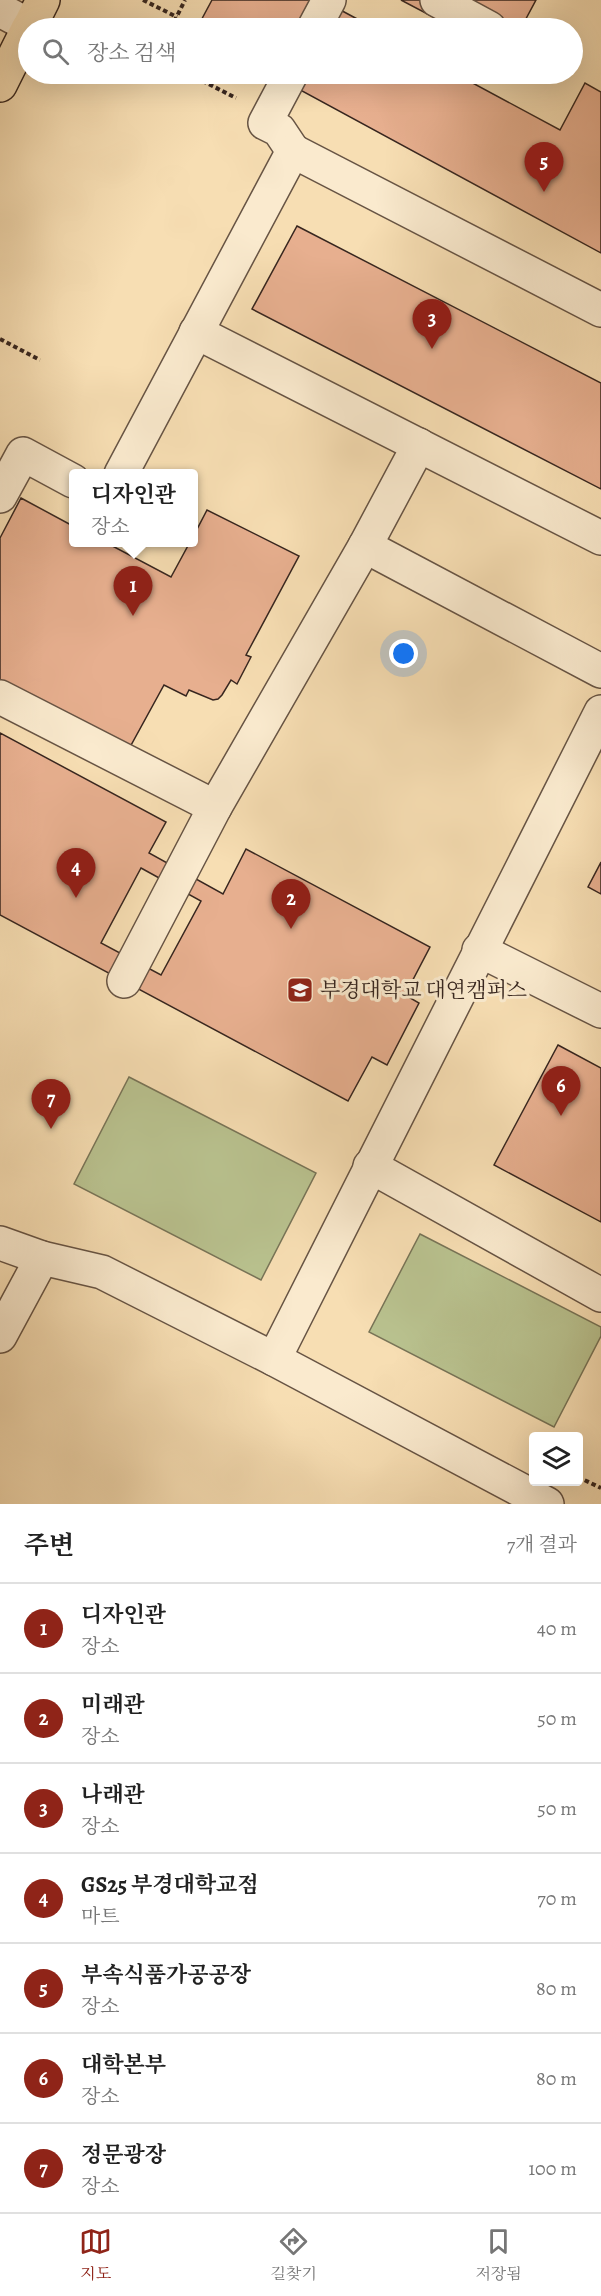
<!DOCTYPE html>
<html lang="ko">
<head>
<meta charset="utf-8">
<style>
	:root { --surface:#fff; --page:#f2f2f2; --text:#222; --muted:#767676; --line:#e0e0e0; --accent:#8f2418 }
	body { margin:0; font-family:Alegreya,"Noto Serif KR",serif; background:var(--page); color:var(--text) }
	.controls { position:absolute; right:18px; bottom:18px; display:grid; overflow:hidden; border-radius:6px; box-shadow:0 6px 24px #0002 }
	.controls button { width:54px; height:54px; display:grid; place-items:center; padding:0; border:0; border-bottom:2px solid var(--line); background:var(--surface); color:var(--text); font:30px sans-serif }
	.you { position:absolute; left:404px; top:654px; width:21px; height:21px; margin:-15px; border:4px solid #fff; border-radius:50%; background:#1a73e8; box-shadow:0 0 0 9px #1a73e833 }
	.badge { display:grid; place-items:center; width:39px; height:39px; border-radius:50%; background:var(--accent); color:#fff; font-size:20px; font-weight:700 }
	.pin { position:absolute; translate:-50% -50px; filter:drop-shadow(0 2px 3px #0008) }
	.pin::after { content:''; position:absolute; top:32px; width:21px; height:18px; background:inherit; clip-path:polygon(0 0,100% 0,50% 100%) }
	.popup { position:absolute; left:69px; top:469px; width:129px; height:78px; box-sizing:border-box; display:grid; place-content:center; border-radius:6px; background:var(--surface); filter:drop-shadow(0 2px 4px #0005); font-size:20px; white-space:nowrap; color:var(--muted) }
	.popup b { font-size:22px; color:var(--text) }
	.popup::after { content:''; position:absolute; left:50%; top:100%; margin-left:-12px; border:12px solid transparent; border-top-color:var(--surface) }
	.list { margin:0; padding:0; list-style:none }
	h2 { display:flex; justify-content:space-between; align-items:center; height:78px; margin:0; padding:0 24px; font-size:26px }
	h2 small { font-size:20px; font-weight:400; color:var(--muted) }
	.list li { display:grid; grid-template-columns:39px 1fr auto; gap:18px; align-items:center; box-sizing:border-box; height:90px; padding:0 24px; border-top:2px solid var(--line) }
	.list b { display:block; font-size:22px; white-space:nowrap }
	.list p { margin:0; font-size:20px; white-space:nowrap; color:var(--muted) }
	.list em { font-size:20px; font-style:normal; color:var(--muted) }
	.icon { flex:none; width:33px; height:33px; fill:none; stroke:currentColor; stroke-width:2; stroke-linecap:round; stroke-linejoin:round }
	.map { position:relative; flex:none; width:601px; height:1504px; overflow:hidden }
	.search { position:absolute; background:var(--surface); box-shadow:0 6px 24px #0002; left:18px; right:18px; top:18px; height:66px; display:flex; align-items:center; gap:15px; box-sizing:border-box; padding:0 21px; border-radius:33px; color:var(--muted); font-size:22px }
	.sheet { height:708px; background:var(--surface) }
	nav { display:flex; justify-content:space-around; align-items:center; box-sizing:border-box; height:84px; border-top:2px solid var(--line); background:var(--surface); font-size:16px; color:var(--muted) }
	nav a { display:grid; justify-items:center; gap:3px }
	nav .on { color:var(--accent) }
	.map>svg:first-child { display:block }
</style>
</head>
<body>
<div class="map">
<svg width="601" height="1504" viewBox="0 0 601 1504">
	<rect width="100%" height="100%" fill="#f7deb3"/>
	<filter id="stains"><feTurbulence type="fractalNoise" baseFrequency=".00333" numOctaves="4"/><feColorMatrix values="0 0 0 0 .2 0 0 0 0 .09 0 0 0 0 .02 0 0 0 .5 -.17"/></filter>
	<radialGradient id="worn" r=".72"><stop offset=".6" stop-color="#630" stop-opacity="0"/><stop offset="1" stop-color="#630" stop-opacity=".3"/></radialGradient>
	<g fill="#b9c28f" stroke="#787457" stroke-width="1.5">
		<polygon points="129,1077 316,1173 261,1280 74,1184"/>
		<polygon points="420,1234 601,1327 601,1336 554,1427 369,1332"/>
	</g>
	<g fill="#e7af8f" stroke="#37261f" stroke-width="1.5" fill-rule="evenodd">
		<polygon points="212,0 315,0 300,28 197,28"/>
		<polygon points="401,0 536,0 521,28 454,28"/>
		<polygon points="333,6 374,28 321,28"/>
		<polygon points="297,74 456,74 560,130 585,83 601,92 601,253 291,85"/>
		<polygon points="297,226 601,383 601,489 252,309"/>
		<polygon points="21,498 73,526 73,542 105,542 171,577 190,542 193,542 193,537 207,510 299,556 246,655 251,657 237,684 231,680 222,695 218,699 213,700 189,690 186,696 164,685 130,747 0,682 0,538"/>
		<path d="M0,733l166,89 -17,31 74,41 23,-45 184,98 -25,48 14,8 -32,62 -15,-8 -24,44 -348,-186zM141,868l60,33 -40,74 -60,-32z"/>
		<polygon points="601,862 601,894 588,887"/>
		<polygon points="558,1045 601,1068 601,1222 494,1165"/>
	</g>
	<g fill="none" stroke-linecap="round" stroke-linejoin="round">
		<defs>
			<g id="minor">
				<polyline points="437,0 489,28"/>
				<polyline points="0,10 30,26"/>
				<polyline points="314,28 329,0"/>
				<polyline points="291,74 265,123 279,130 293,151"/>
				<polyline points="196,332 601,538"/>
				<polyline points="121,474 293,151 601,310"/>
				<polyline points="0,496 23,454 73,481"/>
				<polyline points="365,546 601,671"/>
				<polyline points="0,697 215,807"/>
				<polyline points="479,950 601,1011"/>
				<polyline points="124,981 215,807 365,546 419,445"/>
				<polyline points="370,1166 601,1295"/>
				<polyline points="0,1243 42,1258 102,1272 274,1359 547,1504"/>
				<polyline points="0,1336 42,1258"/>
				<polyline points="274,1359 601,712"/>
			</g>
			<g id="major">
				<polyline points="29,28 43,0"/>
				<polyline points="0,85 28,29"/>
			</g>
		</defs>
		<use href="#minor" stroke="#675444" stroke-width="36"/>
		<use href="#major" stroke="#37261f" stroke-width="36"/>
		<g stroke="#37261f" stroke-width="4" stroke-dasharray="4.5 3" stroke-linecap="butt">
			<polyline points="143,0 177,17"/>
			<polyline points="171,28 185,0"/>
			<polyline points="189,74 236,98"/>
			<polyline points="0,339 40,360"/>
			<polyline points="578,1477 601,1488"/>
		</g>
		<use href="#minor" stroke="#faeace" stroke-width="33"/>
		<use href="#major" stroke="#f7deb3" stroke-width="33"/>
	</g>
	<defs>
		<symbol id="university-square" viewBox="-11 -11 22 22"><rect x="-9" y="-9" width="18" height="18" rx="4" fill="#8f2418" stroke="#faeace"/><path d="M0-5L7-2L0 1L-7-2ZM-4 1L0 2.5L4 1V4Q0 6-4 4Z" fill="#fff"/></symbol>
	</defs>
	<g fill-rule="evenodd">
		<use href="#university-square" x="285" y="975" width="30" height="30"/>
	</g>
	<g text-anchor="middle" stroke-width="6" stroke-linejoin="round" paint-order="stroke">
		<g font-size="21" fill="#37261f" stroke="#faeace" text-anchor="start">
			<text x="320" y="997">부경대학교 대연캠퍼스</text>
		</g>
	</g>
	<rect width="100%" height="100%" filter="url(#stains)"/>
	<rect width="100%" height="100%" fill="url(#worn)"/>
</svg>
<div class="controls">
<button><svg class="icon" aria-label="layers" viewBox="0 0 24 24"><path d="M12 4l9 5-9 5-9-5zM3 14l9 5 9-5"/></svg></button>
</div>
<div class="you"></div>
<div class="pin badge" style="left:133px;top:616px">1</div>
<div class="popup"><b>디자인관</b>장소</div>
<div class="pin badge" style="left:291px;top:929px">2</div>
<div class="pin badge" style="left:432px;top:349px">3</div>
<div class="pin badge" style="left:76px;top:898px">4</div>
<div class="pin badge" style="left:544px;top:192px">5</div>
<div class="pin badge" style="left:561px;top:1116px">6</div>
<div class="pin badge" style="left:51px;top:1129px">7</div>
<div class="search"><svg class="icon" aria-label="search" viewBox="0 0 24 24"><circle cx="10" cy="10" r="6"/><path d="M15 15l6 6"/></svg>장소 검색</div>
</div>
<section class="sheet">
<h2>주변<small>7개 결과</small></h2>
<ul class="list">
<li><span class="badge">1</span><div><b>디자인관</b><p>장소</p></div><em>40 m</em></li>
<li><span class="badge">2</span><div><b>미래관</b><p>장소</p></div><em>50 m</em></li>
<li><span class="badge">3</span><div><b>나래관</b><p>장소</p></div><em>50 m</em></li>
<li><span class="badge">4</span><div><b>GS25 부경대학교점</b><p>마트</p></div><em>70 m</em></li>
<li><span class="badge">5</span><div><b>부속식품가공공장</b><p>장소</p></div><em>80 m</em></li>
<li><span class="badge">6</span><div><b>대학본부</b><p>장소</p></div><em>80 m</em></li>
<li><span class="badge">7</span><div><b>정문광장</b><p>장소</p></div><em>100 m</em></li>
</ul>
</section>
<nav>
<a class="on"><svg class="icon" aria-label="map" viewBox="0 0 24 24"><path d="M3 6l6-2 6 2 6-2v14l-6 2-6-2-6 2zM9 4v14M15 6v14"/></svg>지도</a>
<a><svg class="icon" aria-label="directions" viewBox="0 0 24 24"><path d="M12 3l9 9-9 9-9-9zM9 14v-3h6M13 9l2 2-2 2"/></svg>길찾기</a>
<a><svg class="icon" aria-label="saved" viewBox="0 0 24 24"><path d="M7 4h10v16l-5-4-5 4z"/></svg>저장됨</a>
</nav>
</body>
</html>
